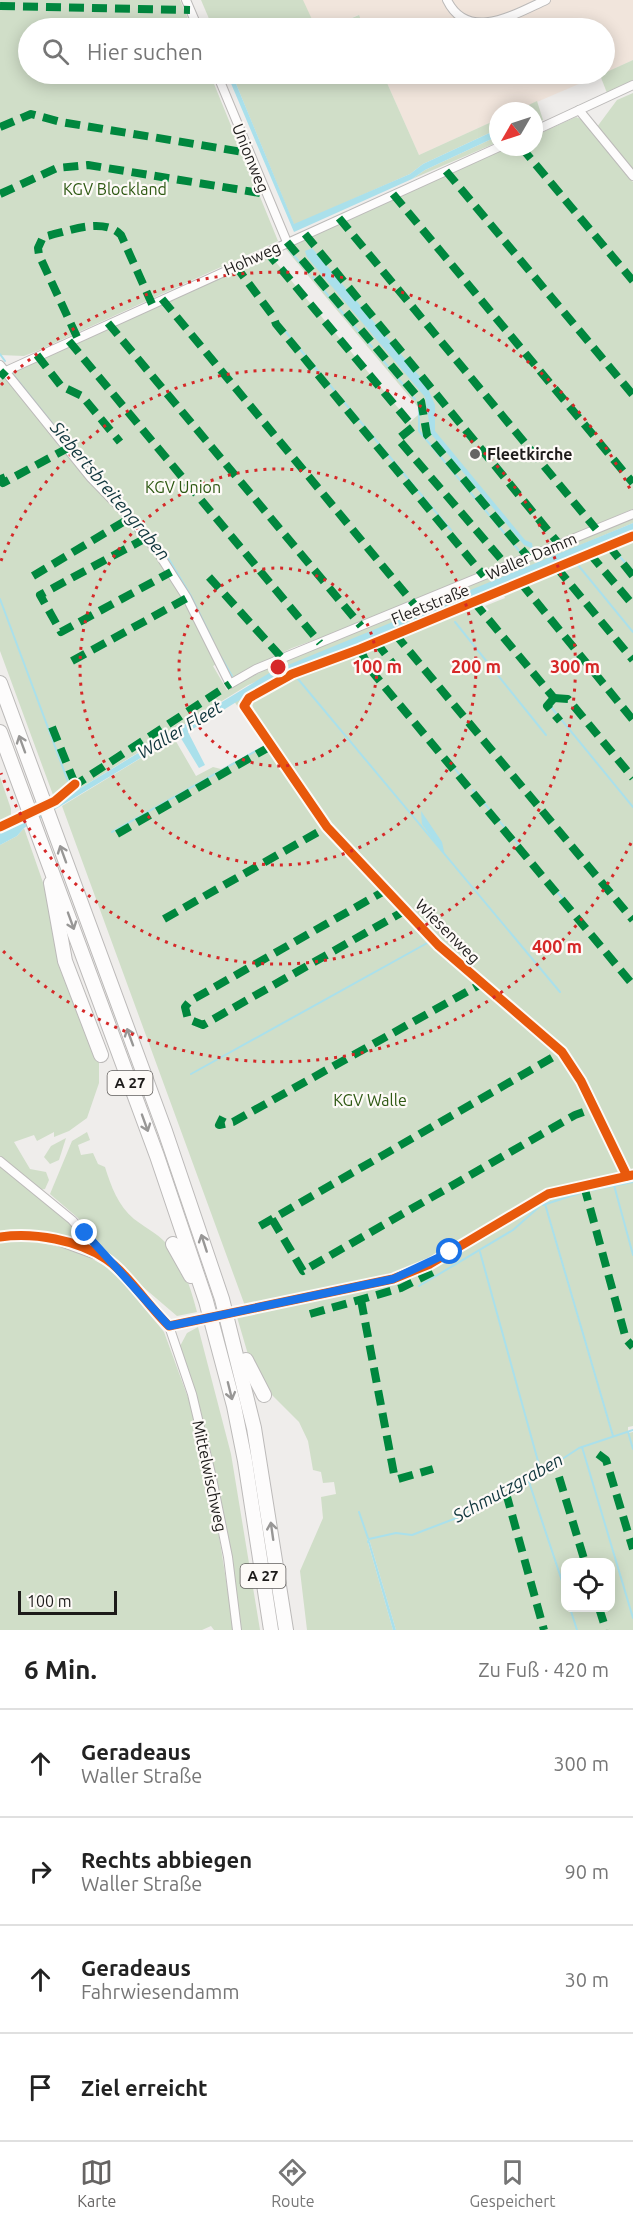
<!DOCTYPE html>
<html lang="de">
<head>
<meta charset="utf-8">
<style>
	:root { --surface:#fff; --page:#f2f2f2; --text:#222; --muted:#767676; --line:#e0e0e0; --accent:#666463 }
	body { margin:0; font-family:Ubuntu,sans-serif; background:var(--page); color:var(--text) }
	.controls { position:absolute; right:18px; bottom:18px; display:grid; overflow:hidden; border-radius:12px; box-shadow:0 3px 15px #0003 }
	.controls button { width:54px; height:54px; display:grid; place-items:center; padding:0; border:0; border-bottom:2px solid var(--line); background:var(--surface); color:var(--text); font:30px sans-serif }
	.compass { position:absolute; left:489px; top:102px; width:54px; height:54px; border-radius:50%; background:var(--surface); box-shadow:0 3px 15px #0003; rotate:231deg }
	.scale { position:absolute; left:18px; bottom:15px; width:99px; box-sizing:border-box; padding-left:6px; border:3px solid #1d1b1a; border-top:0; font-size:16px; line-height:21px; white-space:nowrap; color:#1d1b1a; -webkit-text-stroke:4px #fdfaf7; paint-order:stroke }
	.stop { position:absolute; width:18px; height:18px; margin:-14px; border:4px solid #1a73e8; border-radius:50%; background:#fff }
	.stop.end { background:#1a73e8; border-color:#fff; box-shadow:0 2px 6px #0008 }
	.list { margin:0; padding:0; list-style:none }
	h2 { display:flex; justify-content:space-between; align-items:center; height:78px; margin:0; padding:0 24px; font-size:26px }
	h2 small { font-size:20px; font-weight:400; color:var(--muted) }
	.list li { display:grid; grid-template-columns:39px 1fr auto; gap:18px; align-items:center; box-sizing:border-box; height:108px; padding:0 24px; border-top:2px solid var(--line) }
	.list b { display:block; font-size:22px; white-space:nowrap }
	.list p { margin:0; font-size:20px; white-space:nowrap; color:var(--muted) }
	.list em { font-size:20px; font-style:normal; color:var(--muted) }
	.icon { flex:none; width:33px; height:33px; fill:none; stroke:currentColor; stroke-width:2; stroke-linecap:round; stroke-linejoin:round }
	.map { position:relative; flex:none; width:633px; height:1630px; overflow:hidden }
	.search { position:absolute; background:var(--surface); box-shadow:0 3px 15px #0003; left:18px; right:18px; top:18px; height:66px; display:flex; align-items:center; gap:15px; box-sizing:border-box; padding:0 21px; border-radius:33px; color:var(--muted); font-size:22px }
	.sheet { height:510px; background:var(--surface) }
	nav { display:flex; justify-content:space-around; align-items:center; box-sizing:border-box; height:84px; border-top:2px solid var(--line); background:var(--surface); font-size:16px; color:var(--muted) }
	nav a { display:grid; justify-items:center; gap:3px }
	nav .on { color:var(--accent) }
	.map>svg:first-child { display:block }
</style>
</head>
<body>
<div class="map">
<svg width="633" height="1630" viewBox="0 0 633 1630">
	<rect width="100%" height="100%" fill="#efedeb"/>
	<g fill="#f1e5dc">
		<polygon points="207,0 633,0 633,60 605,73 604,28 364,28 358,15 329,28 219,28"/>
		<polygon points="383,74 602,74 516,111 498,111 498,119 419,155"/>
	</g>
	<g fill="#d0dec8" fill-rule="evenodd">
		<polygon points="0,0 180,0 192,28 28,28 28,74 210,74 278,241 37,351 24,356 0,355"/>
		<polygon points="201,0 303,0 316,28 213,28"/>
		<polygon points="359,15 364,28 329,28"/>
		<polygon points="633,60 633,81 607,93 600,75"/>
		<polygon points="232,74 383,74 419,155 498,119 498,129 423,164 410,174 294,225"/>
		<polygon points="633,93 633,171 597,127 617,100"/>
		<polygon points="537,101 543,120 534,125 534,111 516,111"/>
		<polygon points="576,117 583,120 633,182 633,509 356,625 292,648 232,678 222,661 213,666 227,690 268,668 633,517 633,523 248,685 56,803 0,651 0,380 13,371 269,254 410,422 418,415 418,407 284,247 508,147 534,147 534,136"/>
		<polygon points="498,136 498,142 412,179 425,170"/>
		<polygon points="633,530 633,534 249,696 247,714 244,716 234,701 275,678"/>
		<path d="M633,541v630l-17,3v8l17,-2v246l-5,1v6l5,-1v198h-237l-26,-88 -3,-3 26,91h-86l-7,-59 23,-53 -2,-21 15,-3 -2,-12 -11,1 -2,-11 -8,-2 -5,-29 -9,-19 -28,-28 -19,-26 -15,-51 11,-3 -186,-508 112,-68 22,38 17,-9 8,2 53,-28 -20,-31 -3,-9 42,-24 186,-73 6,9 4,-3 -4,-4 20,-8 -2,-4zM566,1562h44v46h-44z"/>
		<polygon points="0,777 11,809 11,817 0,823"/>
		<polygon points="24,828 47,894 69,984 99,1062 99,1083 87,1118 69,1131 54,1137 54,1132 37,1141 34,1135 14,1142 30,1169 46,1172 49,1180 45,1189 40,1190 0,1157 0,845 17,836"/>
		<path d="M87,1132l3,8 -12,5 3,10 12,-2 5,11 7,3c6,19 13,39 29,52 13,10 27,16 36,29 15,20 21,42 27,64l-20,4 -55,-47 -44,-51 -28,-24 22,-53z"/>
		<polygon points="66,1138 59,1160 50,1164 44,1157 51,1146"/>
		<polygon points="0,1166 69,1221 78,1231 74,1239 0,1235"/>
		<polygon points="24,1239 78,1251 105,1266 124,1283 164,1332 194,1414 219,1536 234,1630 214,1630 211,1626 202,1630 0,1630 0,1242"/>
		<path d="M198,1327l33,127 29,176h-19c-14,-95 -28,-191 -62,-282l8,-15z"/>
	</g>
	<g fill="#aae0eb">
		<polygon points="227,74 232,74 294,224 410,174 423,164 498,129 498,136 425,170 412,179 294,232"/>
		<polygon points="312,248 426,384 435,405 435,431 525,540 532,543 533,549 524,545 431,434 425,397 307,257 305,251"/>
		<polygon points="633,523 633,530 275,678 188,732 205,765 199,768 179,735 24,828 17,836 0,845 0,833 56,803 271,672"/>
		<polygon points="421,811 442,842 445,856 422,824"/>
		<polygon points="367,1539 370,1542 396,1630 393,1630"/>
	</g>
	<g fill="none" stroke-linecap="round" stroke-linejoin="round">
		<g stroke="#aae0eb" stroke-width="2">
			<polyline points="290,251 310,274"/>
			<polyline points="313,277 318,283"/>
			<polyline points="321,287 346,317"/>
			<polyline points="347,318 366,340"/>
			<polyline points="281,326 290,337"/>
			<polyline points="367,341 372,347"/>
			<polyline points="294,342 322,376"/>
			<polyline points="375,351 411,394"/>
			<polyline points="0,354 5,361"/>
			<polyline points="14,376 96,478 134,517 170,561 191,596 213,641"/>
			<polyline points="329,384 414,486"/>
			<polyline points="413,397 415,399"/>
			<polyline points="419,404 419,431 521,553"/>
			<polyline points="418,491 451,530"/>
			<polyline points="616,552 633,572"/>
			<polyline points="578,565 633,632"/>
			<polyline points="0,599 69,784"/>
			<polyline points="455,622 546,735"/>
			<polyline points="221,657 232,676"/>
			<polyline points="298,679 560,992"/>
			<polyline points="557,695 551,707 633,807"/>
			<polyline points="446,758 469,786"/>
			<polyline points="473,790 522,848"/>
			<polyline points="112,832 261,748"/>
			<polyline points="556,891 568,904"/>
			<polyline points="404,916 471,980"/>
			<polyline points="191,1074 429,942"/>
			<polyline points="614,1185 633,1255"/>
			<polyline points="592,1190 633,1182"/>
			<polyline points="545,1204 613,1436"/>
			<polyline points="543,1205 580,1193"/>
			<polyline points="480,1252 541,1472"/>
			<polyline points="419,1286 513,1230 539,1207"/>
			<polyline points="628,1432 633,1449"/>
			<polyline points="582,1447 633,1618"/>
			<polyline points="528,1479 566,1593"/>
			<polyline points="359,1512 368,1538"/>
			<polyline points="368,1542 369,1539 396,1533 412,1535 467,1514 491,1493 541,1473 579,1448 633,1430"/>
			<polyline points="570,1608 577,1630"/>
		</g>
		<defs>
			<g id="minor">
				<polyline points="186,0 198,28"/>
				<path d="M447,0c21,43 68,14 99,0"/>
				<polyline points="217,74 287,242"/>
				<polyline points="579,110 633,176"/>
				<polyline points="534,131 633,85"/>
				<polyline points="0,365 91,478 130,518 157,551 187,598 230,684 256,669 633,514"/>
				<polyline points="6,371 499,147"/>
				<polyline points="0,1161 72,1220 104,1256"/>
				<polyline points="627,1176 581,1081 562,1052 438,945 327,827 244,706 249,698 292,674 360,649 633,536"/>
				<polyline points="0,1237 37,1236 58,1241 107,1259 169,1326 192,1394 212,1478 228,1557 237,1630"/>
				<polyline points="257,1307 354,1288 409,1273 450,1253 548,1194 633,1175"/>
				<polyline points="169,1326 187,1323"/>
			</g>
			<g id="motorway">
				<polyline points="0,683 165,1131 222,1299 254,1428 286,1630"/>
				<polyline points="0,732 157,1156 206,1301 234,1406 245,1461 271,1630"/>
				<polyline points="51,883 65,961 101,1055"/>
				<polyline points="173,1244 191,1276"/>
				<polyline points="246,1360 264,1395"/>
			</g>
		</defs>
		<use href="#minor" stroke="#bcbab9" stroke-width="10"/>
		<use href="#motorway" stroke="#bcbab9" stroke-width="16"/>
		<use href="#minor" stroke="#fdfcfc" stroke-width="8"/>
		<use href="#motorway" stroke="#fdfcfc" stroke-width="14"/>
		<defs>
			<polyline id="minor-bridge" points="187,1323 257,1307"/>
		</defs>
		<use href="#minor-bridge" stroke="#bcbab9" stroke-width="10" stroke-linecap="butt"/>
		<use href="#minor-bridge" stroke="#fdfcfc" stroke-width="8"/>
		<g stroke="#00873e" stroke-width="8" stroke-dasharray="15 8" stroke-linecap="butt">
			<polyline points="0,6 190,10"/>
			<polyline points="0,127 31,114 61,122 249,153"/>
			<polyline points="521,147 633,281"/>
			<polyline points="446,171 633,395"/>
			<polyline points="0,194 57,168 88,165 266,194"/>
			<polyline points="393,194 633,483"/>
			<polyline points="339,218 596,529"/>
			<polyline points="305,234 559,544"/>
			<polyline points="287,242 421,401 427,435 528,557"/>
			<polyline points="266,251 413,427 398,439 507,566"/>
			<polyline points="235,265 273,316 276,324 484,576"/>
			<polyline points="162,299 414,604"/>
			<polyline points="108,323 361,626"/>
			<path d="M77,337l-38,-82 -1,-7 5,-11c23,-5 60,-21 78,-2l31,69"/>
			<polyline points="69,341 320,643"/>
			<polyline points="37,355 61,386 82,396 120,442"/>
			<polyline points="0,377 6,371"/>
			<polyline points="0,475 3,483 68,448"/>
			<polyline points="146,538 40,595 61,632 171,572"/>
			<polyline points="609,546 633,576"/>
			<polyline points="590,554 633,605"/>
			<polyline points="557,568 633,660"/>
			<polyline points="33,576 130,518"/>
			<polyline points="209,577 282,658"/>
			<polyline points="521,583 633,720"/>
			<polyline points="474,602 554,698"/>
			<polyline points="395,634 633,920"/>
			<polyline points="376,642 393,664"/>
			<polyline points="360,649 369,668 633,985"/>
			<polyline points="72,661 187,598"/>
			<polyline points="554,698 568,699 633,778"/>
			<polyline points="554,698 547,706 560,721"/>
			<polyline points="52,727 75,784"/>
			<polyline points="72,787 230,684"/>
			<polyline points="117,834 271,746"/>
			<polyline points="388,889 190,1001 185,1007 188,1019 203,1025 406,910"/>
			<polyline points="164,919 327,827"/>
			<polyline points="223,1117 219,1125 233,1122 481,984"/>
			<polyline points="584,1186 626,1339 633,1347"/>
			<polyline points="272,1219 303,1271 575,1115 594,1108"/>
			<polyline points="260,1226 562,1052"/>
			<polyline points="361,1300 394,1474 398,1479 433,1469"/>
			<polyline points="310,1314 401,1288 439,1269"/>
			<polyline points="598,1454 606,1460 633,1549"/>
			<polyline points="559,1477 585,1562"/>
			<polyline points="506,1493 544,1630"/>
			<polyline points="599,1608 606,1630"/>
		</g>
		<defs>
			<g id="cycleway">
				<polyline points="0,827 55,801 75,784"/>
				<polyline points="627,1176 581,1081 562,1052 438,945 327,827 244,706 249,698 292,674 360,649 633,536"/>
				<path d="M0,1237c34,-5 78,3 106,22 20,13 44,49 63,67l224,-47 37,-15 118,-70 85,-19"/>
			</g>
		</defs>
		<use href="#cycleway" stroke="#fdfaf7" stroke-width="13"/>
		<use href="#cycleway" stroke="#e8590c" stroke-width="9"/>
	</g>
	<defs><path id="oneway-shaft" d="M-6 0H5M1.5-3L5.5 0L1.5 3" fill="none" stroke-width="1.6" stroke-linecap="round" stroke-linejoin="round" transform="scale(1.5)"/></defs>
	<g stroke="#989796">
		<use href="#oneway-shaft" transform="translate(22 744) rotate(-110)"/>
		<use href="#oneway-shaft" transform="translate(63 854) rotate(-110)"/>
		<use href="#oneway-shaft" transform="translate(71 921) rotate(70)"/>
		<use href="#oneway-shaft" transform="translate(130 1037) rotate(-110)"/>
		<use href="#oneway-shaft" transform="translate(145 1123) rotate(70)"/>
		<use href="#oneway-shaft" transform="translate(204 1243) rotate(-108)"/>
		<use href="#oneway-shaft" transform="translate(230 1391) rotate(76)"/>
		<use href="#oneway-shaft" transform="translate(272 1531) rotate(-98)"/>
	</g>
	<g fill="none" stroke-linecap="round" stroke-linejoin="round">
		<polyline stroke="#1a73e8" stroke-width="8" points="85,1233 169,1326 393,1279 450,1252"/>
	</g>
	<g fill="none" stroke="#d62828" stroke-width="3" stroke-dasharray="3 6">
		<circle cx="278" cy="667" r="99"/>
		<circle cx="278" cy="667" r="198"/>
		<path d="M1 561A297 297 0 1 1 1 773"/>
		<path d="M631 843A395 395 0 0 1 1 949M1 385A395 395 0 0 1 631 491"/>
	</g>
	<circle fill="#666463" stroke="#fdfaf7" stroke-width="2" cx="475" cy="454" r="6"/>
	<g text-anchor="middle" stroke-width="4.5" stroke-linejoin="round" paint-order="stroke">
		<g fill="#fdfaf7" stroke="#605e5c" stroke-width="1.5">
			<rect x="107.5" y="1071" width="45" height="24" rx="4.5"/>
			<rect x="240.5" y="1564" width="45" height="24" rx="4.5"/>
		</g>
		<g font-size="15" font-weight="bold" fill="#1d1b1a">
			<text x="130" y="1088">A 27</text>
			<text x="263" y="1581">A 27</text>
		</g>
		<g font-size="16" fill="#1d1b1a" stroke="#fdfaf7">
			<text transform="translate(251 158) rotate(68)" y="6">Unionweg</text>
			<text transform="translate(252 258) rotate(-24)" y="6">Hohweg</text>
			<text transform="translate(531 556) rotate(-23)" y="6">Waller Damm</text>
			<text transform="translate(430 604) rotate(-22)" y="6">Fleetstraße</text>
			<text transform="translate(448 931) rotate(45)" y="6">Wiesenweg</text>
			<text transform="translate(210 1476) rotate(78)" y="6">Mittelwischweg</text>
		</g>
		<g font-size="16" fill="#2d5812" stroke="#fdfaf7">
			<text x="115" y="195">KGV Blockland</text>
			<text x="183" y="493">KGV Union</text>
			<text x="370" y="1106">KGV Walle</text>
		</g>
		<g font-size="16" font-weight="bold" fill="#1d1b1a" stroke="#fdfaf7" text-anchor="start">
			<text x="487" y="460">Fleetkirche</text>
		</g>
		<g font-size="18" font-style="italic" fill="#10363d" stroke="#fdfaf7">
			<text transform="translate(110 491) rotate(50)" y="6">Siebertsbreitengraben</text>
			<text transform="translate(180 730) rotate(-31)" y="6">Waller Fleet</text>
			<text transform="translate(508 1488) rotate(-29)" y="6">Schmutzgraben</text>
		</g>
	</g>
	<circle cx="278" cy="667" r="9" fill="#d62828" stroke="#fdfaf7" stroke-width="3"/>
	<g font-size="18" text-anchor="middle" font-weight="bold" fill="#d62828" stroke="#fdfaf7" stroke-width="4.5" stroke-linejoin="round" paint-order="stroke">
		<text x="377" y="673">100 m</text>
		<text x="476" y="673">200 m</text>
		<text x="575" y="673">300 m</text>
		<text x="557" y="953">400 m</text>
	</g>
</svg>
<div class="controls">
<button><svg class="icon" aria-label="locate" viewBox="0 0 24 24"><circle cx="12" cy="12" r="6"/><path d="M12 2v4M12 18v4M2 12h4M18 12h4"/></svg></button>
</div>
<svg class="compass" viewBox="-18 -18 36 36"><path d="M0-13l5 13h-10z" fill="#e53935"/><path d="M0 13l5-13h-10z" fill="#767676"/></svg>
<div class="scale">100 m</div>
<div class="stop" style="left:450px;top:1252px"></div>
<div class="stop end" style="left:85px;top:1233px"></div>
<div class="search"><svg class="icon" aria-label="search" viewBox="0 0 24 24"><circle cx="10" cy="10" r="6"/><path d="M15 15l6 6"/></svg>Hier suchen</div>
</div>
<section class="sheet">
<h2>6 Min.<small>Zu Fuß · 420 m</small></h2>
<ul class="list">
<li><svg class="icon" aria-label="ahead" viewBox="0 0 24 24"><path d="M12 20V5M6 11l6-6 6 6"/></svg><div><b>Geradeaus</b><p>Waller Straße</p></div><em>300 m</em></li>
<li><svg class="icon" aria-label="right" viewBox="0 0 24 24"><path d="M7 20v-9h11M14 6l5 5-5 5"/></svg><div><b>Rechts abbiegen</b><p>Waller Straße</p></div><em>90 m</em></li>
<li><svg class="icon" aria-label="ahead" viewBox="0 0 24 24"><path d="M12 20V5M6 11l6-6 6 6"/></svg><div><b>Geradeaus</b><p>Fahrwiesendamm</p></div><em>30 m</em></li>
<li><svg class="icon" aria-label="arrive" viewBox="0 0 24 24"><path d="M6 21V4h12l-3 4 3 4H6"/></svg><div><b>Ziel erreicht</b></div></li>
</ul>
</section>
<nav>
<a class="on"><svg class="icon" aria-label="map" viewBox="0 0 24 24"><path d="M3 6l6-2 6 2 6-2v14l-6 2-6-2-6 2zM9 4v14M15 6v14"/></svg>Karte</a>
<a><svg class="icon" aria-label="directions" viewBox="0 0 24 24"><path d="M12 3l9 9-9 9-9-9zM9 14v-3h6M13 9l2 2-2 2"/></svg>Route</a>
<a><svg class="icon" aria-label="saved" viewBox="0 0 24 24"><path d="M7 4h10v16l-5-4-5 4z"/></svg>Gespeichert</a>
</nav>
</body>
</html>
